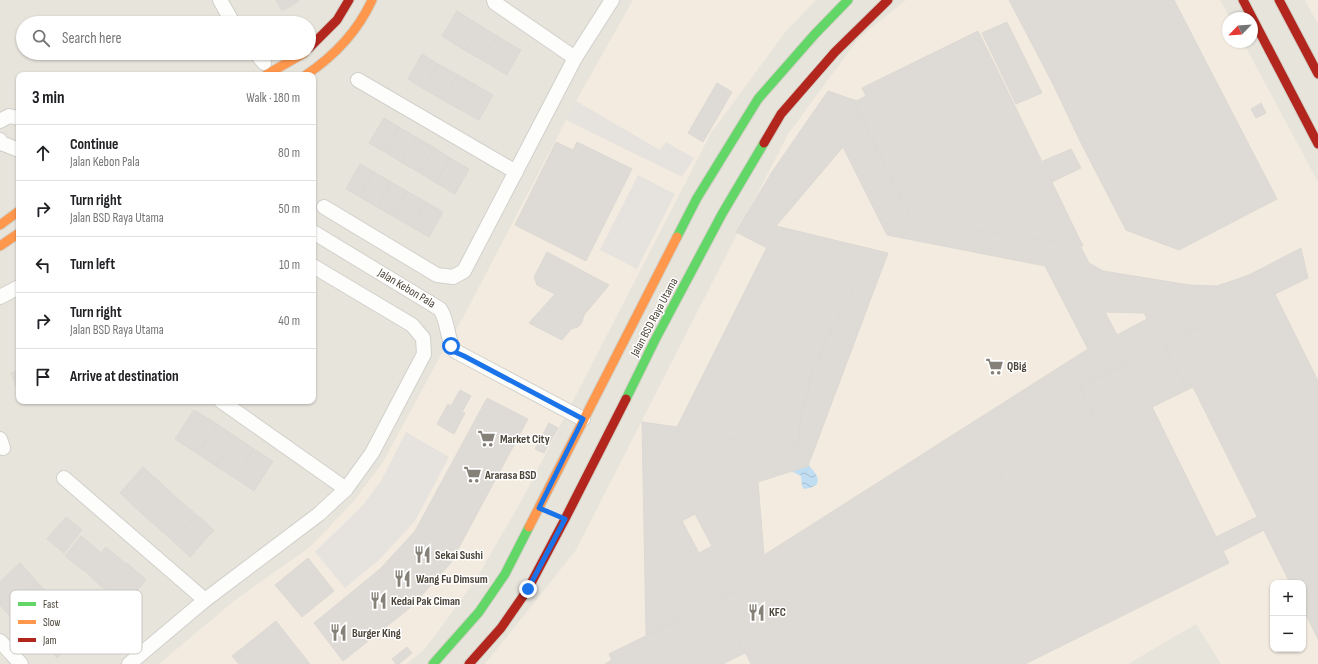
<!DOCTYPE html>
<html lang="en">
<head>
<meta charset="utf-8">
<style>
	:root { --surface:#fff; --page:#f2f2f2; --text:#202124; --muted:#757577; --line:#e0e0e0 }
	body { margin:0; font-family:"Sofia Sans Condensed",sans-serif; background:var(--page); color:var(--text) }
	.controls { position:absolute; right:12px; bottom:12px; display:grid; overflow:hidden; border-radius:8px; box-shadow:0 1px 3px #0004 }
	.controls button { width:36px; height:36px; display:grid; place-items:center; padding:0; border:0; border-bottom:1px solid var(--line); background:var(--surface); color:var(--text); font:20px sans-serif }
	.compass { position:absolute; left:1222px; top:12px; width:36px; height:36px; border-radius:50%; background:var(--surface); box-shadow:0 1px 3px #0004; rotate:245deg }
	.stop { position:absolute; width:12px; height:12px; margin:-9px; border:3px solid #1a73e8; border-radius:50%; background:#fff }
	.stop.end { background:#1a73e8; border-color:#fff; box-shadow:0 1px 4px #0008 }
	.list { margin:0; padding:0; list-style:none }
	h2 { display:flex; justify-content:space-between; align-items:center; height:52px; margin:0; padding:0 16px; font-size:17px }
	h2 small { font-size:13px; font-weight:400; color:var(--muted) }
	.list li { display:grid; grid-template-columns:26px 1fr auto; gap:12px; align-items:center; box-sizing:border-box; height:56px; padding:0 16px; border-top:1px solid var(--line) }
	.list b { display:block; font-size:15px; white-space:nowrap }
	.list p { margin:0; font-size:13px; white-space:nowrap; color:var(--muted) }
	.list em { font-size:13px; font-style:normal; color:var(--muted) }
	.icon { flex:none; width:22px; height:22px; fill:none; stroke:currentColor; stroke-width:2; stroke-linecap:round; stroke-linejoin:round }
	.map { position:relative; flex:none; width:1318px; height:664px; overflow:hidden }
	.search { position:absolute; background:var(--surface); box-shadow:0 1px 3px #0004; left:16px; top:16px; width:300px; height:44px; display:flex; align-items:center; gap:10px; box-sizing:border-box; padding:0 14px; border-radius:22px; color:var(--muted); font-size:15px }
	.panel { position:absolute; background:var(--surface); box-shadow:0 1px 3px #0004; left:16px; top:72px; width:300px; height:332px; border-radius:8px }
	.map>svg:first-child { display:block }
</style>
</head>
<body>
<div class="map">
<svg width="1318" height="664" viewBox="0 0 1318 664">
	<defs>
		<pattern id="water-waves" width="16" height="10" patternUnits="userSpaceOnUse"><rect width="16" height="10" fill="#c0ddf1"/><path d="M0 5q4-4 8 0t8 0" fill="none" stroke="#a6bfcf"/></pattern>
	</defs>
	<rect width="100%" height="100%" fill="#f4f2ee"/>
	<path fill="#e7e4dc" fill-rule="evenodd" d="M0,0h1318v664h-1318zM1228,18h24v24h-24zM23,23h286v30h-286zM19,75h294v326h-294zM1273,583h30v66h-30z"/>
	<g fill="#f3ebdf" fill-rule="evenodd">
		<polygon points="633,0 816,0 786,31 711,133 524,496 475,581 424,650 406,664 159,664 234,601 310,547 354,501 383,462 441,355 465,314 576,101"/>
		<path d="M906,0h314l10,18h-2v24h15l75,140v482h-97l-25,-40 -68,40h-643l91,-114 212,-416 71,-96zM1273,583h30v66h-30z"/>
		<polygon points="1305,0 1318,0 1318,24"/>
	</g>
	<g fill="#e6e3df">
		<polygon points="576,101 660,150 666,142 694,158 682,177 566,120"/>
		<polygon points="638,175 675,194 637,269 600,250"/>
		<polygon points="406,432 449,457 415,521 379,560 345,588 315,552 363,505 381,481"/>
	</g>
	<path fill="url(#water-waves)" d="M805,462c11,10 23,24 -1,27l-2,-3 -1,-10 -8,-4v-5z"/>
	<g fill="#dedbd6" stroke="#dcd9d4" fill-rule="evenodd">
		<polygon points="276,0 298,0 299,1 282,11"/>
		<polygon points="1009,0 1174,0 1277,199 1179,250 1126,230 1080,141 1053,84"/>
		<polygon points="457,11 481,26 466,51 442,36"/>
		<polygon points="1007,22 1042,93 1016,104 982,33"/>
		<polygon points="481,26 497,36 482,60 466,51"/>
		<polygon points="978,31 1013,102 1083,246 912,221 854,102 866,96 862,88"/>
		<polygon points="497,36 521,50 507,75 482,60"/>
		<polygon points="422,54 438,64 424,89 408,79"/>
		<polygon points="438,64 458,75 443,100 424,89"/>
		<polygon points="458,75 474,84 459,109 443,100"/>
		<polygon points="717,83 732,92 703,142 688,133"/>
		<polygon points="474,84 493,95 479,120 459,109"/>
		<path d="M828,91l29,10 -3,1 58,119 168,24 9,18 14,8 86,14 28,1 32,-11 52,-27 7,30 -105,51 -2,-3 -37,19 23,45 -35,17 -22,-45 -50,25 19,39 -99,49 7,13 -236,117 -13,-25 -39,19 26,54 -22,11h-18l-23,-46 -36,17 -4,-213 35,5 -2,4 122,17 4,-33 11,-42 19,-45 23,-39 -86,-44 -1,3 -31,-16 36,-60zM843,147l44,88 158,31 43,83 -324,206 -6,-73 50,-16 80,-213 -112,-27zM1105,312l39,1 3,6 -30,16zM695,514l17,32 -13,7 -17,-32z"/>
		<polygon points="1261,103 1266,113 1256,118 1251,109"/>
		<polygon points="384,118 399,127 385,152 369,143"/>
		<polygon points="399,127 416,137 401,162 385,152"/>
		<polygon points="416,137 435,148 420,173 401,162"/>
		<polygon points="556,142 573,150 577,142 632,169 586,261 515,225"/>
		<polygon points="435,148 450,158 436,183 420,173"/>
		<polygon points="1071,149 1081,168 1052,182 1043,161"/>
		<polygon points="450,158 469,169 455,194 436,183"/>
		<polygon points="360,164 374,172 360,197 346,189"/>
		<polygon points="374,172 391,182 377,207 360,197"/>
		<polygon points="391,182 407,191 393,216 377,207"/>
		<polygon points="407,191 426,202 412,227 393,216"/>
		<polygon points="426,202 443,212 429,237 412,227"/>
		<polygon points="768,245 854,289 831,328 812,373 801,415 797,448 675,431"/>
		<polygon points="547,252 609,285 584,315 582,322 578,327 571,329 562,340 529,323 555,294 537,285 534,277"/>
		<polygon points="1275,294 1318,381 1318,639 1303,609 1303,583 1290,583 1193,387 1187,390 1164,345 1201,326 1203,329"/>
		<polygon points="1130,362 1229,563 1025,664 751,664 719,599 758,580 771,605 1007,488 1000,475 1099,426 1080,387"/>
		<polygon points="19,370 19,385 16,386 11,373"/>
		<polygon points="460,390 471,396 462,412 465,413 454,434 437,424 448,404 451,406"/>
		<polygon points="487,398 528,419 450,564 411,607 343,661 314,623 380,569 415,531"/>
		<polygon points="194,410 217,424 198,454 175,439"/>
		<polygon points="549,423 558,428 544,453 535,449"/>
		<polygon points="217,424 236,437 216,466 198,454"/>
		<polygon points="236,437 254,449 235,478 216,466"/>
		<polygon points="254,449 273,461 254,491 235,478"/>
		<polygon points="143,467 164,486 140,512 120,493"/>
		<polygon points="164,486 180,501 157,527 140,512"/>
		<polygon points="180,501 197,515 174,542 157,527"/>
		<polygon points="197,515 214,530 190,557 174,542"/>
		<polygon points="66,517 82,530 64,553 47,539"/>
		<polygon points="1257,517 1264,530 1223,551 1216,537"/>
		<polygon points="81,536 100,552 84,571 65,556"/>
		<polygon points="106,547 126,564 104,589 85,571"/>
		<polygon points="308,558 334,591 302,617 275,585"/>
		<polygon points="20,563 38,583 7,613 0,605 0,582"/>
		<polygon points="127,563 146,580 123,606 104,589"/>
		<polygon points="38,583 57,603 26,633 7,613"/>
		<polygon points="61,611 82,634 57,658 35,635"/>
		<polygon points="682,618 705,664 605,664 612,660 609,654"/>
		<polygon points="276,621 310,664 239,664 232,656"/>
		<polygon points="407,647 412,653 399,664 396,664 392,659"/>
	</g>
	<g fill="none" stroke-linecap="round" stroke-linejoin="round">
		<defs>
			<g id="street">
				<polyline points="220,0 233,23"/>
				<polyline points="256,53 264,63"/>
				<polyline points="575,58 612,0"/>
				<polyline points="358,80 516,172"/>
				<polyline points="0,121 9,116 19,118"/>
				<polyline points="0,140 1,143 19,150"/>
				<polyline points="324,207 437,275 453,277 464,271 575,58 495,3 494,0"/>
				<path d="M313,232l127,77c9,13 6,30 15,42l128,68"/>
				<polyline points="0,297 19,287"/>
				<polyline points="221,401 346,489"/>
				<polyline points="0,439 3,448"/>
				<polyline points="64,478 205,600"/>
				<polyline points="0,641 21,664"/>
				<polyline points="129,664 205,600 319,514 346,489 372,453 424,354 423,338 412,325 313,266"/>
			</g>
			<g id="fast">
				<polyline points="677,237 697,198 758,99 815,34 848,0"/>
				<polyline points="626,399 655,340 722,214 764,143"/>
				<polyline points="433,664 479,612 505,574 529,527"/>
			</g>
			<g id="slow">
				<polyline points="266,75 304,53"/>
				<path d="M306,75c28,-19 52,-44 66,-75"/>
				<polyline points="0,225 19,211"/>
				<polyline points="0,246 19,233"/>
				<polyline points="529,527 677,237"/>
			</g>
			<g id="jam">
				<polyline points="1243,0 1318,144"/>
				<polyline points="1279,0 1318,74"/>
				<polyline points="309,48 337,20 349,0"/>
				<polyline points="764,143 781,114 835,52 888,0"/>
				<polyline points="469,664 501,628 528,589 565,519 626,399"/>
			</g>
		</defs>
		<use href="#street" stroke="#d2d0cb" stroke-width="16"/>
		<use href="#fast" stroke="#d3cfc5" stroke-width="11"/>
		<use href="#slow" stroke="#d3cfc5" stroke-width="11"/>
		<use href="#jam" stroke="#d3cfc5" stroke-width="11"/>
		<use href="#street" stroke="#fdfdfc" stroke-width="14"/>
		<use href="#fast" stroke="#63d668" stroke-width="9"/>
		<use href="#slow" stroke="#ff974d" stroke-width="9"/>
		<use href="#jam" stroke="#b3261e" stroke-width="9"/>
	</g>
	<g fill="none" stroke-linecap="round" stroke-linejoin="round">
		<polyline stroke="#1a73e8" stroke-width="5" points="451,346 455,352 464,356 583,419 539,508 565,519 528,589"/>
	</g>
	<defs>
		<symbol id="supermarket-bare" viewBox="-9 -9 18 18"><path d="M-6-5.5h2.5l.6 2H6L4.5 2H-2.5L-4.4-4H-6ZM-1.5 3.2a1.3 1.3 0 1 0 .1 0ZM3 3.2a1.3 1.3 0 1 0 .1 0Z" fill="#868178" stroke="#fff" stroke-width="2.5" paint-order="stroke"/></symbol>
		<symbol id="restaurant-bare" viewBox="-9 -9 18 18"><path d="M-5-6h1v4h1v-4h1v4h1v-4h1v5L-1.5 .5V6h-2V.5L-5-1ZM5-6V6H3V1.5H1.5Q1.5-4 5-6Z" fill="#868178" stroke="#fff" stroke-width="2.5" paint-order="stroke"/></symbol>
	</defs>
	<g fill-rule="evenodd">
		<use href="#supermarket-bare" x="982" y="354" width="25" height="25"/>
		<use href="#supermarket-bare" x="474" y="426" width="25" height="25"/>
		<use href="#supermarket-bare" x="460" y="462" width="25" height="25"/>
		<use href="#restaurant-bare" x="410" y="542" width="25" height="25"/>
		<use href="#restaurant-bare" x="390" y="566" width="25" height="25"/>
		<use href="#restaurant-bare" x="366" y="588" width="25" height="25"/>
		<use href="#restaurant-bare" x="744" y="600" width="25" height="25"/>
		<use href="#restaurant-bare" x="326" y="620" width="25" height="25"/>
	</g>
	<g text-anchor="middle" stroke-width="3" stroke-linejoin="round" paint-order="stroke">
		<g font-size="12" fill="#4b4439" stroke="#fff">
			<text transform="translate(407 288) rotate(31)" y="4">Jalan Kebon Pala</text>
			<text transform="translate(654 317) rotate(-62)" y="4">Jalan BSD Raya Utama</text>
		</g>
		<g font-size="12" font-weight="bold" fill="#4b4439" stroke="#fff" text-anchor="start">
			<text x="1007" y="370">QBig</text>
			<text x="500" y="443">Market City</text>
			<text x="485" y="479">Ararasa BSD</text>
			<text x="435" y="559">Sekai Sushi</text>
			<text x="416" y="583">Wang Fu Dimsum</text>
			<text x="391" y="605">Kedai Pak Ciman</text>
			<text x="769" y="616">KFC</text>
			<text x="352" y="637">Burger King</text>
		</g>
	</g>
	<rect x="10" y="590" width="132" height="64" rx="6" fill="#fff" stroke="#c9c7c4" stroke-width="1"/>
	<rect x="18" y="602" width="18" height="4" fill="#63d668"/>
	<rect x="18" y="620" width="18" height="4" fill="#ff974d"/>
	<rect x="18" y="638" width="18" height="4" fill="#b3261e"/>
	<g font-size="11" fill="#4b4439">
		<text x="43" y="608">Fast</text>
		<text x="43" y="626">Slow</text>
		<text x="43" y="644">Jam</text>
	</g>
</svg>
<div class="controls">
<button>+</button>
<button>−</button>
</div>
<svg class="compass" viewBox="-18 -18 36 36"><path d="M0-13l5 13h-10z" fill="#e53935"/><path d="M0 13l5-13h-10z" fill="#757577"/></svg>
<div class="stop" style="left:451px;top:346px"></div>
<div class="stop end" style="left:528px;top:589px"></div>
<div class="search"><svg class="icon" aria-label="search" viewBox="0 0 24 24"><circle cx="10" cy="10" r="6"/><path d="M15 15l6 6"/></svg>Search here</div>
<section class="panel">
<h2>3 min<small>Walk · 180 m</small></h2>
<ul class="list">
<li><svg class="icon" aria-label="ahead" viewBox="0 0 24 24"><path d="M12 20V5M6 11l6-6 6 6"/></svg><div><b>Continue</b><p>Jalan Kebon Pala</p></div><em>80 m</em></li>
<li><svg class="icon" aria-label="right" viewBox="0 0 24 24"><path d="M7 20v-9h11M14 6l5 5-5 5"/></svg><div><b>Turn right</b><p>Jalan BSD Raya Utama</p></div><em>50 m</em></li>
<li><svg class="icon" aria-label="left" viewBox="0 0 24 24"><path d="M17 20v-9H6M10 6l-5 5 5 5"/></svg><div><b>Turn left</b></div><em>10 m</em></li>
<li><svg class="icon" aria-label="right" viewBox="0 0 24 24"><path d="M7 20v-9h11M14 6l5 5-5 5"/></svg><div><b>Turn right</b><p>Jalan BSD Raya Utama</p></div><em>40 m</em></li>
<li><svg class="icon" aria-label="arrive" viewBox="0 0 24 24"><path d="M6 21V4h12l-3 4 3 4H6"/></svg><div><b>Arrive at destination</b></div></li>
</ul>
</section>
</div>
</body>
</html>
